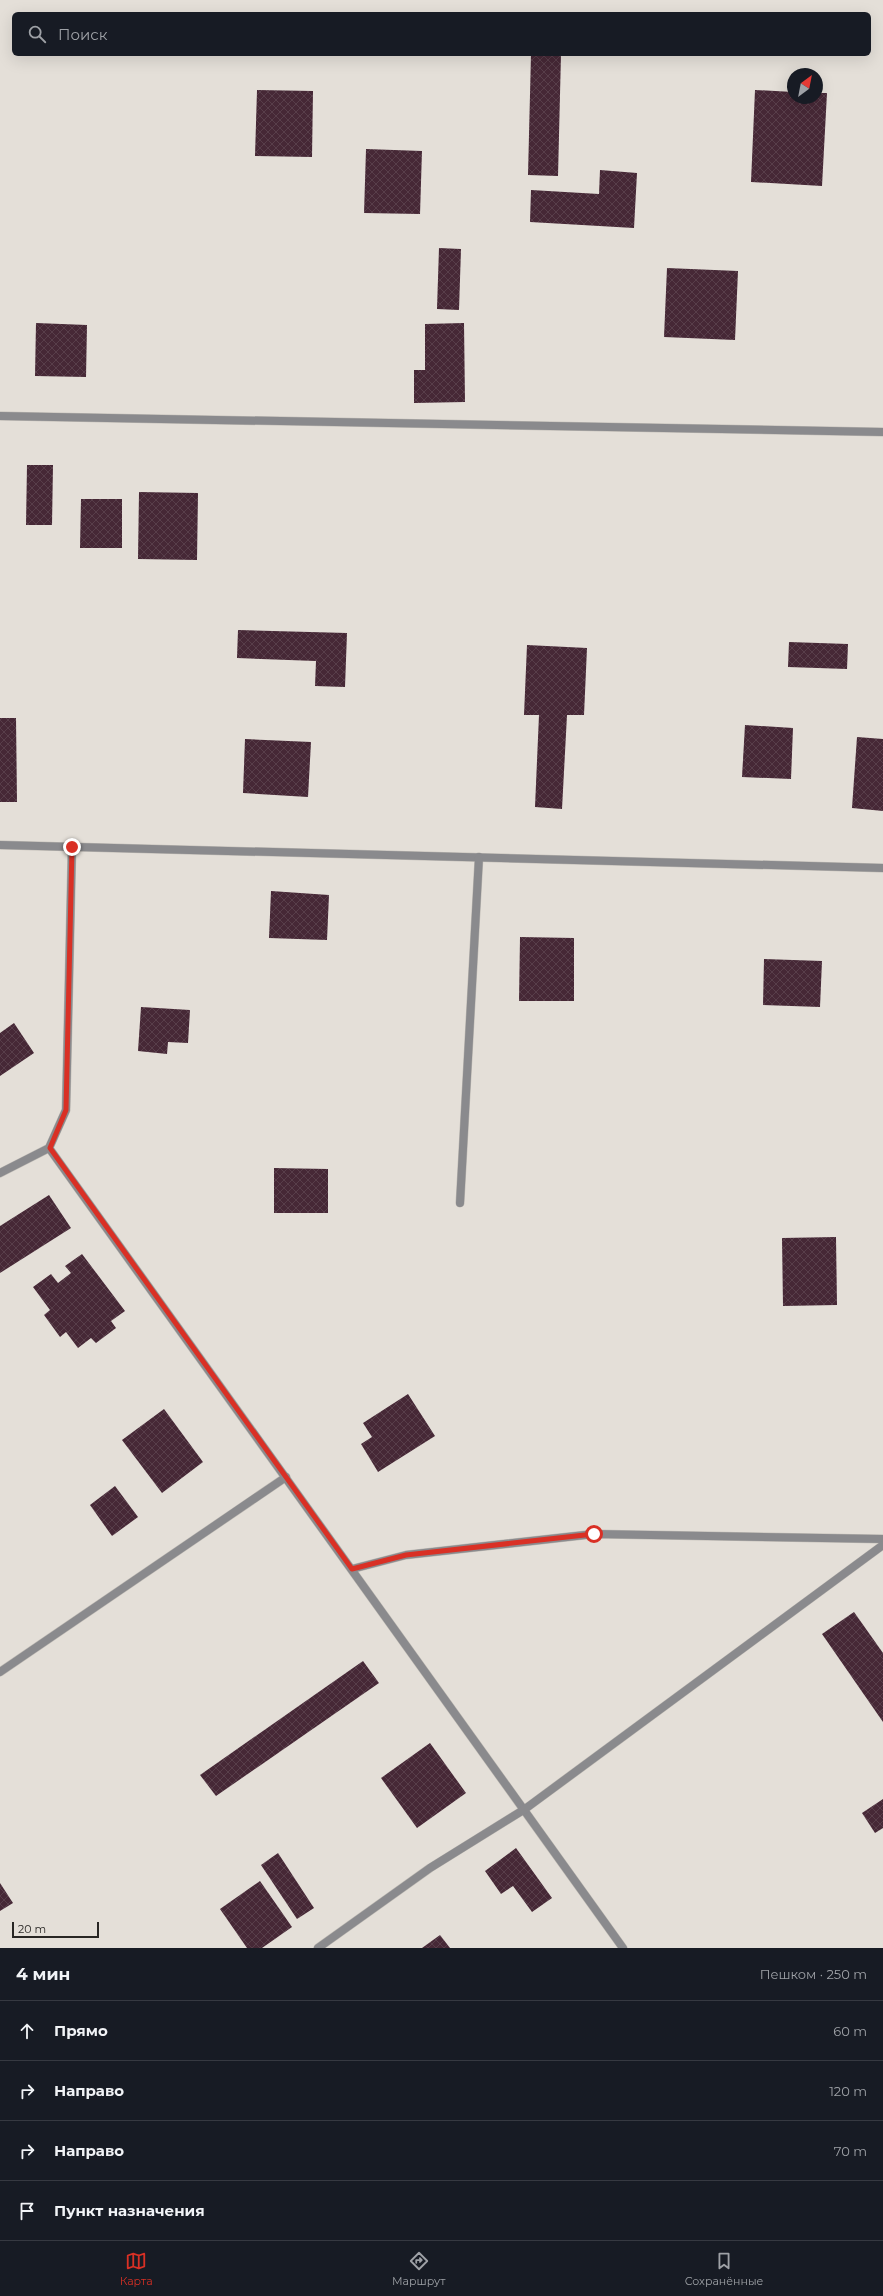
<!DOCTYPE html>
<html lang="ru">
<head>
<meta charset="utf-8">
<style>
	:root { --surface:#171b24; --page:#20242c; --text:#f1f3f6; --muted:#9ea1a6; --line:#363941; --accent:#d93025 }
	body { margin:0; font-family:Montserrat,sans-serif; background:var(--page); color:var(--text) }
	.compass { position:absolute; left:787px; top:68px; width:36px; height:36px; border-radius:50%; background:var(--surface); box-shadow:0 4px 16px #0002; rotate:32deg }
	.scale { position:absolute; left:12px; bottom:10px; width:87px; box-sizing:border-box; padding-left:4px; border:2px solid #282624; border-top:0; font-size:11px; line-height:14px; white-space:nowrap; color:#282624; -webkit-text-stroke:3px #e4dfd8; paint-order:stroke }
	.stop { position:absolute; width:12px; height:12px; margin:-9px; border:3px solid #d93025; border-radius:50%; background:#fff }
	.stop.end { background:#d93025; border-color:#fff; box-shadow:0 1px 4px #0008 }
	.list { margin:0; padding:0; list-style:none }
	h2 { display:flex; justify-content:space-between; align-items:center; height:52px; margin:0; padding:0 16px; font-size:17px }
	h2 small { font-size:13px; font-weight:400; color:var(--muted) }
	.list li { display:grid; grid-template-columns:26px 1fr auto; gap:12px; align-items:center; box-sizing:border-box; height:60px; padding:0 16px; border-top:1px solid var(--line) }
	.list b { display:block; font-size:15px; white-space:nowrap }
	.list em { font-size:13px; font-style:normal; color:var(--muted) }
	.icon { flex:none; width:22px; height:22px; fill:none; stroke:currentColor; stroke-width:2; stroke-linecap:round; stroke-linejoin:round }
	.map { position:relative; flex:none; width:883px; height:1948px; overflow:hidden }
	.search { position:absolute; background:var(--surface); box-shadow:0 4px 16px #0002; left:12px; right:12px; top:12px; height:44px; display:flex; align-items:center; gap:10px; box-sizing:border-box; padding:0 14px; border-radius:6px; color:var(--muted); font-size:15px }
	.sheet { height:292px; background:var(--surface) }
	nav { display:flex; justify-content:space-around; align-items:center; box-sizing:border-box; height:56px; border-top:1px solid var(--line); background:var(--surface); font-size:11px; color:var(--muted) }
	nav a { display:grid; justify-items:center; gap:2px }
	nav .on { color:var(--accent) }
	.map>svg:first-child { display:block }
</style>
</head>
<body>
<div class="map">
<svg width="883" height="1948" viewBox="0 0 883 1948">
	<defs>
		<pattern id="building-cross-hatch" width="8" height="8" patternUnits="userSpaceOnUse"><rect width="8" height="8" fill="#462836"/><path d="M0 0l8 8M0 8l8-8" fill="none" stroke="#583e4a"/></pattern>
	</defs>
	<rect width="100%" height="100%" fill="#e4dfd8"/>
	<g fill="url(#building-cross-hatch)">
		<polygon points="531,54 561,54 558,176 528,175"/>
		<polygon points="257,90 313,91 312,157 255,156"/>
		<polygon points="755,90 793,92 793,98 817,98 817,93 827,93 822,186 751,182"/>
		<polygon points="366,149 422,151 420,214 364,213"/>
		<polygon points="600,170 637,173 634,228 530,222 531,190 599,194"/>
		<polygon points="439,248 461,249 459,310 437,309"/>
		<polygon points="667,268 738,271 735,340 664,337"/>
		<polygon points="36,323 87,325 86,377 35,376"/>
		<polygon points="464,323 465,402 414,403 414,370 425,370 425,324"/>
		<polygon points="27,465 53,465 52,525 26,525"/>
		<polygon points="139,492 198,493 197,560 138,559"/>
		<polygon points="81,499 122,499 122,548 80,548"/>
		<polygon points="238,630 347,633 345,687 315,686 316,661 237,658"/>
		<polygon points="789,642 848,644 847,669 788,667"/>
		<polygon points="527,645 587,648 584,715 567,715 562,809 535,807 539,715 524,715"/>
		<polygon points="0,718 16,718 17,802 0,802"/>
		<polygon points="745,725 793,728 791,779 742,777"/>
		<polygon points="857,737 883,739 883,811 852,808"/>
		<polygon points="245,739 311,742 308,797 243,793"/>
		<polygon points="271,891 329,895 327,940 269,938"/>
		<polygon points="520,937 574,938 574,1001 519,1001"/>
		<polygon points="764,959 822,961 820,1007 763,1005"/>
		<polygon points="141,1007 190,1010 188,1043 168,1042 167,1054 138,1051"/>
		<polygon points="14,1023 34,1053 0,1076 0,1033"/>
		<polygon points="274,1168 328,1169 328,1213 274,1213"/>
		<polygon points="49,1195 71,1228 0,1273 0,1226"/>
		<polygon points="836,1237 837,1305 783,1306 782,1238"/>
		<polygon points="82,1254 125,1311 111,1321 116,1328 96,1343 91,1338 78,1348 66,1332 60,1337 44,1315 50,1310 33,1287 51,1274 58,1283 71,1273 65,1266"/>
		<polygon points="408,1394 435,1436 378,1472 361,1444 372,1437 363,1423"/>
		<polygon points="164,1409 203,1462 162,1493 122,1440"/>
		<polygon points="115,1486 138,1517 112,1536 90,1505"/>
		<polygon points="854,1612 883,1653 883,1722 822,1634"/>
		<polygon points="363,1661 379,1683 216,1796 200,1775"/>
		<polygon points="430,1743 466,1793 417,1828 381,1778"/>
		<polygon points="883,1799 883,1828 875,1833 862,1813"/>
		<polygon points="516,1848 552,1898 532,1912 513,1886 501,1894 485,1871"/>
		<polygon points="278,1853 314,1908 297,1919 261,1865"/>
		<polygon points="260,1881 292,1927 262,1948 247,1948 220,1909"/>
		<polygon points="0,1883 13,1903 0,1911"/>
		<polygon points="440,1935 450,1948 422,1948"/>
	</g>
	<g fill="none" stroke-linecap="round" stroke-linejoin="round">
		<defs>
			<g id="street">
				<polyline points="0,416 883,432"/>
				<polyline points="0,845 883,868"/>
				<polyline points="49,1148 623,1948"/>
				<polyline points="0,1173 49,1148 66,1110 72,847"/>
				<polyline points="460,1203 479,857"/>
				<polyline points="352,1569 406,1555 594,1534 883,1539"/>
				<polyline points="0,1672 286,1477"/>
				<polyline points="318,1948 430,1868 525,1809 883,1545"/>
			</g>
		</defs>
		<use href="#street" stroke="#bebab4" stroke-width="9"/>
		<use href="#street" stroke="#8a8a8d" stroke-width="8"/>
	</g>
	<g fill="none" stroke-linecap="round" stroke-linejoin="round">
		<polyline stroke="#d93025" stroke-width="5" points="72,847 66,1110 50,1148 352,1569 406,1555 594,1534"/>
	</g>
</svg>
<svg class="compass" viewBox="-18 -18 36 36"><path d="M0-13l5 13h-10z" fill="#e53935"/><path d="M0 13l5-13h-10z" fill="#9ea1a6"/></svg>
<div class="scale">20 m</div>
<div class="stop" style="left:594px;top:1534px"></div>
<div class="stop end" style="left:72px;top:847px"></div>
<div class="search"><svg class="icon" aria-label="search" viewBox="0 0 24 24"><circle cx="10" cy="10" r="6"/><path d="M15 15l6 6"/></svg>Поиск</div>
</div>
<section class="sheet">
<h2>4 мин<small>Пешком · 250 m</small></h2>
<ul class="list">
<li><svg class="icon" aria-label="ahead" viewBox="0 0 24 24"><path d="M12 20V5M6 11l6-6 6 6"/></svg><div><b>Прямо</b></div><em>60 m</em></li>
<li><svg class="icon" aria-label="right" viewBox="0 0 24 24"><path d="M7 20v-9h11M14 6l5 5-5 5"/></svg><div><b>Направо</b></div><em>120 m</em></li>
<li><svg class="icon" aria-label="right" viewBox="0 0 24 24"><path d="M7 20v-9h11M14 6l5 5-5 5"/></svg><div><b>Направо</b></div><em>70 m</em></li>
<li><svg class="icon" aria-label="arrive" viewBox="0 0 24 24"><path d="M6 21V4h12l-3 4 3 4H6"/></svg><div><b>Пункт назначения</b></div></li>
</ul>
</section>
<nav>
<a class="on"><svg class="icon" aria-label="map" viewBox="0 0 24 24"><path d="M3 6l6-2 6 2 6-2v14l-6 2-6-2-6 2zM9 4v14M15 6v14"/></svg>Карта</a>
<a><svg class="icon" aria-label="directions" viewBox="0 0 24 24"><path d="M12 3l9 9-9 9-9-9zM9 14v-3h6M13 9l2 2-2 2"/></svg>Маршрут</a>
<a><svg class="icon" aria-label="saved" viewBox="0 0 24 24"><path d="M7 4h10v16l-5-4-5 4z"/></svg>Сохранённые</a>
</nav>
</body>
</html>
